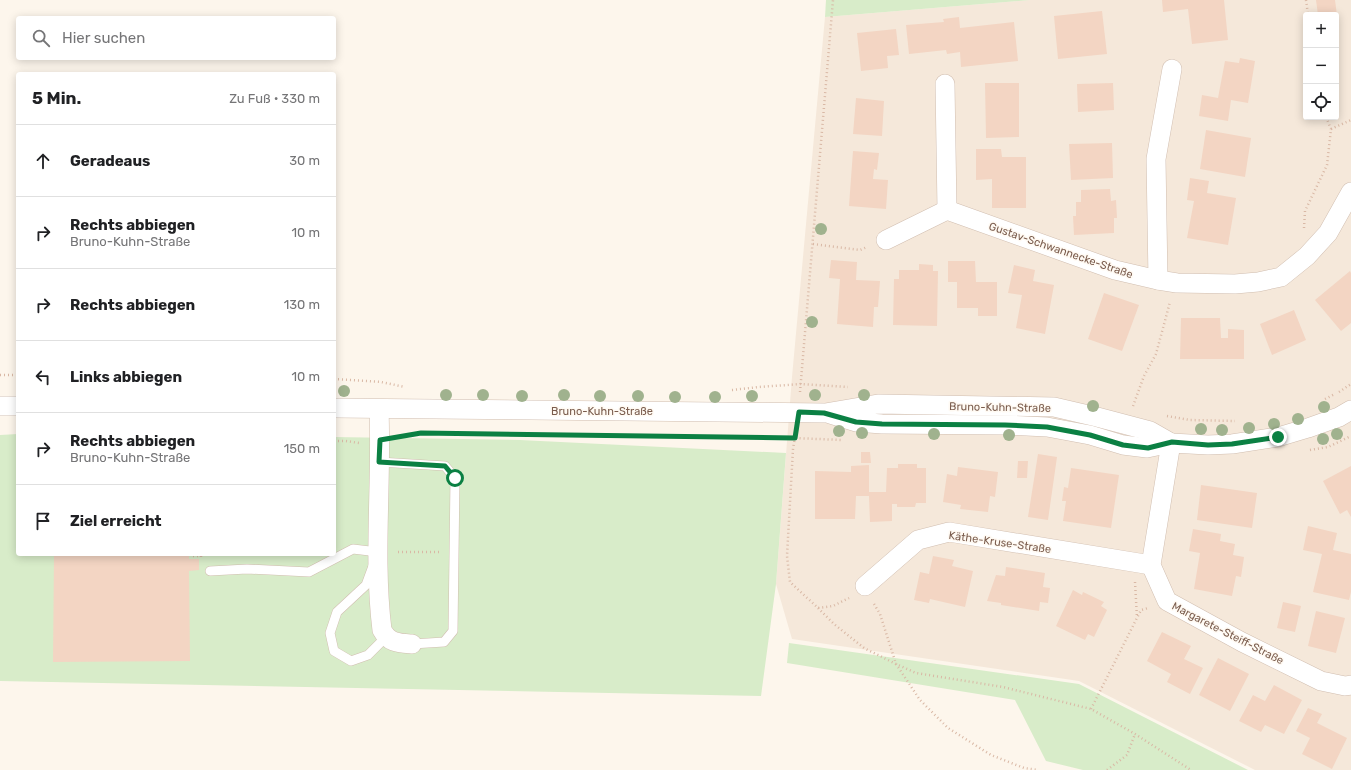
<!DOCTYPE html>
<html lang="de">
<head>
<meta charset="utf-8">
<style>
	:root { --surface:#fff; --page:#f2f2f2; --text:#202124; --muted:#757577; --line:#e0e0e0 }
	body { margin:0; font-family:Rubik,sans-serif; background:var(--page); color:var(--text) }
	.controls { position:absolute; right:12px; top:12px; display:grid; overflow:hidden; border-radius:4px; box-shadow:0 2px 10px #0003 }
	.controls button { width:36px; height:36px; display:grid; place-items:center; padding:0; border:0; border-bottom:1px solid var(--line); background:var(--surface); color:var(--text); font:20px sans-serif }
	.stop { position:absolute; width:12px; height:12px; margin:-9px; border:3px solid #0b8043; border-radius:50%; background:#fff }
	.stop.end { background:#0b8043; border-color:#fff; box-shadow:0 1px 4px #0008 }
	.list { margin:0; padding:0; list-style:none }
	h2 { display:flex; justify-content:space-between; align-items:center; height:52px; margin:0; padding:0 16px; font-size:17px }
	h2 small { font-size:13px; font-weight:400; color:var(--muted) }
	.list li { display:grid; grid-template-columns:26px 1fr auto; gap:12px; align-items:center; box-sizing:border-box; height:72px; padding:0 16px; border-top:1px solid var(--line) }
	.list b { display:block; font-size:15px; white-space:nowrap }
	.list p { margin:0; font-size:13px; white-space:nowrap; color:var(--muted) }
	.list em { font-size:13px; font-style:normal; color:var(--muted) }
	.icon { flex:none; width:22px; height:22px; fill:none; stroke:currentColor; stroke-width:2; stroke-linecap:round; stroke-linejoin:round }
	.map { position:relative; flex:none; width:1351px; height:770px; overflow:hidden }
	.search { position:absolute; background:var(--surface); box-shadow:0 2px 10px #0003; left:16px; top:16px; width:320px; height:44px; display:flex; align-items:center; gap:10px; box-sizing:border-box; padding:0 14px; border-radius:4px; color:var(--muted); font-size:15px }
	.panel { position:absolute; background:var(--surface); box-shadow:0 2px 10px #0003; left:16px; top:72px; width:320px; height:484px; border-radius:4px }
	.map>svg:first-child { display:block }
</style>
</head>
<body>
<div class="map">
<svg width="1351" height="770" viewBox="0 0 1351 770">
	<rect width="100%" height="100%" fill="#fdf6ec"/>
	<path fill="#f5e8da" fill-rule="evenodd" d="M1030,0h321v770h-96l-176,-89 -287,-42 -16,-55 16,-207 33,-360zM1306,15h30v102h-30z"/>
	<g fill="#d8ecc9">
		<polygon points="826,0 1030,0 825,17"/>
		<polygon points="18,434 18,554 334,554 334,437 520,440 786,453 776,584 761,696 0,681 0,435"/>
		<polygon points="789,643 1079,684 1248,770 1083,770 1046,761 1015,700 787,663"/>
	</g>
	<g fill="#f3d5c3">
		<polygon points="1162,0 1224,0 1228,40 1192,44 1188,9 1163,12"/>
		<polygon points="1316,0 1335,0 1337,15 1318,15"/>
		<polygon points="1102,11 1107,54 1058,59 1054,16"/>
		<polygon points="959,17 960,28 1014,22 1018,61 961,67 960,52 947,54 946,50 909,54 906,25 944,22 943,19"/>
		<polygon points="896,29 899,55 887,56 888,68 861,71 857,33"/>
		<polygon points="1240,58 1255,61 1248,103 1231,100 1228,121 1199,116 1202,95 1218,98 1225,61 1239,63"/>
		<polygon points="985,83 1019,83 1019,137 986,138"/>
		<polygon points="1113,83 1114,110 1078,112 1077,84"/>
		<polygon points="856,98 884,101 882,136 853,134"/>
		<polygon points="1206,130 1251,138 1245,177 1200,169"/>
		<polygon points="1112,143 1113,178 1071,180 1069,144"/>
		<polygon points="976,149 1001,149 1002,157 1026,157 1026,208 992,208 992,179 976,180"/>
		<polygon points="853,151 879,153 877,170 874,169 873,179 888,180 886,209 849,206"/>
		<polygon points="1190,178 1209,181 1207,193 1236,198 1228,245 1187,238 1194,201 1187,200"/>
		<polygon points="1110,189 1111,201 1116,200 1117,218 1114,218 1114,233 1074,235 1073,216 1076,216 1076,202 1081,202 1081,190"/>
		<polygon points="831,260 857,262 856,280 880,281 878,307 874,307 873,327 837,324 840,279 829,278"/>
		<polygon points="948,261 975,261 976,282 997,282 997,316 978,316 978,308 957,308 957,282 948,282"/>
		<polygon points="919,264 933,265 933,271 938,271 937,326 893,325 894,279 899,279 899,270 919,270"/>
		<polygon points="1014,265 1035,270 1033,281 1054,285 1045,334 1016,328 1022,295 1008,293"/>
		<polygon points="1350,271 1351,273 1351,323 1341,331 1315,300"/>
		<polygon points="1104,293 1139,305 1122,351 1088,339"/>
		<polygon points="1294,310 1306,340 1272,355 1260,324"/>
		<polygon points="1181,318 1220,318 1221,338 1228,338 1228,329 1244,330 1244,359 1180,359"/>
		<polygon points="861,452 870,452 871,463 861,463"/>
		<polygon points="1038,454 1057,457 1048,520 1028,517"/>
		<polygon points="1018,461 1028,461 1027,478 1017,478"/>
		<polygon points="898,464 917,464 917,468 926,468 926,503 916,503 915,507 897,507 897,504 892,504 892,521 870,522 869,496 856,496 855,519 815,519 815,471 851,472 851,466 869,465 869,492 886,492 887,468 898,468"/>
		<polygon points="1351,466 1351,517 1347,510 1340,514 1323,481"/>
		<polygon points="958,467 998,472 995,497 990,496 988,512 960,509 961,505 943,502 947,474 957,476"/>
		<polygon points="1071,468 1119,475 1111,528 1063,521 1066,501 1062,501 1064,487 1068,488"/>
		<polygon points="1201,485 1257,493 1252,528 1197,520"/>
		<polygon points="1308,526 1337,533 1333,550 1351,554 1351,592 1349,600 1313,592 1322,554 1303,550"/>
		<polygon points="1193,529 1221,534 1220,541 1235,544 1233,555 1244,557 1241,577 1236,576 1232,596 1194,589 1200,553 1189,551"/>
		<polygon points="54,554 189,554 189,559 199,559 199,570 189,571 190,661 53,662"/>
		<polygon points="933,556 954,560 952,566 973,571 965,607 930,599 929,603 914,600 920,572 929,574"/>
		<polygon points="1006,567 1045,573 1043,587 1050,588 1048,603 1040,602 1039,611 1001,605 1001,603 987,601 996,575 1005,576"/>
		<polygon points="1073,590 1082,595 1083,592 1104,602 1101,606 1107,610 1094,637 1088,634 1085,640 1056,626"/>
		<polygon points="1283,602 1301,606 1295,632 1277,628"/>
		<polygon points="1316,611 1345,618 1336,653 1308,646"/>
		<polygon points="1162,632 1191,646 1184,659 1203,668 1190,694 1167,682 1171,674 1147,661"/>
		<polygon points="1218,658 1249,674 1230,711 1199,695"/>
		<polygon points="1274,685 1302,700 1284,734 1265,725 1261,732 1239,721 1253,695 1265,701"/>
		<polygon points="1308,708 1322,714 1317,723 1347,738 1332,769 1302,754 1310,738 1296,731"/>
	</g>
	<g fill="none" stroke-linecap="round" stroke-linejoin="round">
		<defs>
			<g id="service">
				<polyline points="379,462 445,466 455,478 453,631 444,642 412,644"/>
				<polyline points="373,566 366,585 337,612 330,633 334,651 351,661 368,655 386,637"/>
				<polyline points="210,571 247,569 309,572 353,549 378,552 377,554"/>
			</g>
			<g id="minor">
				<polyline points="945,84 947,210"/>
				<polyline points="886,240 947,210 1115,270 1158,280 1177,283 1235,284 1258,282 1281,277 1307,256 1328,233 1351,192"/>
				<polyline points="1158,280 1156,159 1172,69"/>
				<polyline points="0,406 18,406"/>
				<polyline points="334,408 825,413 878,404 1054,407 1097,417 1150,431 1171,443"/>
				<path d="M379,409c3,74 -6,148 3,221 7,13 16,13 30,14"/>
				<polyline points="830,414 856,422 882,424 1005,425 1047,427 1090,435 1123,445 1147,448 1171,443 1208,445 1232,444 1278,437 1308,428 1339,417 1351,410"/>
				<polyline points="1171,443 1151,565 1167,601 1242,642 1321,681 1345,686 1351,685"/>
				<polyline points="865,586 918,540 949,532 1151,565"/>
			</g>
		</defs>
		<use href="#service" stroke="#d1beb0" stroke-width="10"/>
		<use href="#minor" stroke="#d1beb0" stroke-width="20"/>
		<g stroke="#d9b8a5" stroke-width="2.5" stroke-dasharray="1 3" stroke-linecap="butt">
			<polyline points="1306,0 1308,15"/>
			<polyline points="1331,129 1351,120"/>
			<polyline points="1304,228 1305,211 1327,165 1331,129 1326,117"/>
			<polyline points="813,244 860,250 867,247"/>
			<polyline points="0,375 18,375"/>
			<polyline points="334,379 381,382 405,387"/>
			<polyline points="732,390 759,387 801,384 848,387"/>
			<polyline points="800,392 833,0"/>
			<polyline points="1339,392 1351,384"/>
			<polyline points="1325,399 1335,394"/>
			<polyline points="1133,406 1144,376 1156,354 1170,302"/>
			<polyline points="1167,416 1190,420 1235,421"/>
			<polyline points="400,437 421,433 794,438 842,440"/>
			<polyline points="795,437 793,449 787,556 790,582 818,608 833,606 849,598"/>
			<polyline points="334,441 346,441 359,443"/>
			<polyline points="1310,450 1328,447 1351,436"/>
			<polyline points="398,552 439,552"/>
			<polyline points="191,554 191,556 201,556 201,559"/>
			<polyline points="1135,582 1137,618"/>
			<polyline points="874,604 880,614 896,664 920,700 948,728 991,755 1024,768 1038,770"/>
			<polyline points="818,608 834,624 864,648 896,664 916,673 1003,687 1091,709 1135,734 1191,770"/>
			<polyline points="1091,709 1141,610 1148,608"/>
			<polyline points="1107,770 1127,755 1135,734"/>
		</g>
		<use href="#service" stroke="#fff" stroke-width="9"/>
		<use href="#minor" stroke="#fff" stroke-width="19"/>
	</g>
	<g fill="#a0b28e">
		<circle cx="821" cy="229" r="6"/>
		<circle cx="812" cy="322" r="6"/>
		<circle cx="344" cy="391" r="6"/>
		<circle cx="446" cy="395" r="6"/>
		<circle cx="483" cy="395" r="6"/>
		<circle cx="564" cy="395" r="6"/>
		<circle cx="815" cy="395" r="6"/>
		<circle cx="864" cy="395" r="6"/>
		<circle cx="522" cy="396" r="6"/>
		<circle cx="600" cy="396" r="6"/>
		<circle cx="638" cy="396" r="6"/>
		<circle cx="752" cy="396" r="6"/>
		<circle cx="675" cy="397" r="6"/>
		<circle cx="715" cy="397" r="6"/>
		<circle cx="1093" cy="406" r="6"/>
		<circle cx="1324" cy="407" r="6"/>
		<circle cx="1298" cy="419" r="6"/>
		<circle cx="1274" cy="424" r="6"/>
		<circle cx="1249" cy="428" r="6"/>
		<circle cx="1201" cy="429" r="6"/>
		<circle cx="1222" cy="430" r="6"/>
		<circle cx="839" cy="431" r="6"/>
		<circle cx="862" cy="433" r="6"/>
		<circle cx="934" cy="434" r="6"/>
		<circle cx="1337" cy="434" r="6"/>
		<circle cx="1009" cy="435" r="6"/>
		<circle cx="1323" cy="439" r="6"/>
	</g>
	<g fill="none" stroke-linecap="round" stroke-linejoin="round">
		<polyline stroke="#0b8043" stroke-width="5" points="455,478 445,466 379,462 380,440 421,433 795,438 799,412 824,413 856,422 882,424 1005,425 1047,427 1090,435 1123,445 1148,448 1172,442 1208,445 1232,444 1278,437"/>
	</g>
	<g text-anchor="middle" stroke-width="3" stroke-linejoin="round" paint-order="stroke">
		<g font-size="11" fill="#7a5c4d" stroke="#fffaf3">
			<text transform="translate(1061 250) rotate(19)" y="4">Gustav-Schwannecke-Straße</text>
			<text transform="translate(1000 407) rotate(1)" y="4">Bruno-Kuhn-Straße</text>
			<text x="602" y="415">Bruno-Kuhn-Straße</text>
			<text transform="translate(1000 542) rotate(8)" y="4">Käthe-Kruse-Straße</text>
			<text transform="translate(1228 633) rotate(27)" y="4">Margarete-Steiff-Straße</text>
		</g>
	</g>
</svg>
<div class="controls">
<button>+</button>
<button>−</button>
<button><svg class="icon" aria-label="locate" viewBox="0 0 24 24"><circle cx="12" cy="12" r="6"/><path d="M12 2v4M12 18v4M2 12h4M18 12h4"/></svg></button>
</div>
<div class="stop" style="left:455px;top:478px"></div>
<div class="stop end" style="left:1278px;top:437px"></div>
<div class="search"><svg class="icon" aria-label="search" viewBox="0 0 24 24"><circle cx="10" cy="10" r="6"/><path d="M15 15l6 6"/></svg>Hier suchen</div>
<section class="panel">
<h2>5 Min.<small>Zu Fuß · 330 m</small></h2>
<ul class="list">
<li><svg class="icon" aria-label="ahead" viewBox="0 0 24 24"><path d="M12 20V5M6 11l6-6 6 6"/></svg><div><b>Geradeaus</b></div><em>30 m</em></li>
<li><svg class="icon" aria-label="right" viewBox="0 0 24 24"><path d="M7 20v-9h11M14 6l5 5-5 5"/></svg><div><b>Rechts abbiegen</b><p>Bruno-Kuhn-Straße</p></div><em>10 m</em></li>
<li><svg class="icon" aria-label="right" viewBox="0 0 24 24"><path d="M7 20v-9h11M14 6l5 5-5 5"/></svg><div><b>Rechts abbiegen</b></div><em>130 m</em></li>
<li><svg class="icon" aria-label="left" viewBox="0 0 24 24"><path d="M17 20v-9H6M10 6l-5 5 5 5"/></svg><div><b>Links abbiegen</b></div><em>10 m</em></li>
<li><svg class="icon" aria-label="right" viewBox="0 0 24 24"><path d="M7 20v-9h11M14 6l5 5-5 5"/></svg><div><b>Rechts abbiegen</b><p>Bruno-Kuhn-Straße</p></div><em>150 m</em></li>
<li><svg class="icon" aria-label="arrive" viewBox="0 0 24 24"><path d="M6 21V4h12l-3 4 3 4H6"/></svg><div><b>Ziel erreicht</b></div></li>
</ul>
</section>
</div>
</body>
</html>
